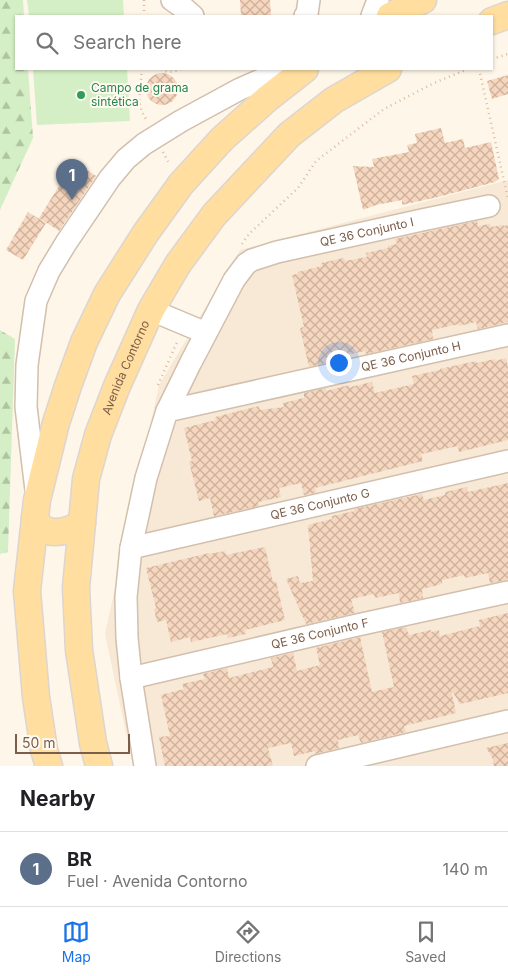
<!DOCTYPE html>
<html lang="en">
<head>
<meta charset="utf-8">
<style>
	:root { --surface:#fff; --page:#f6f6f6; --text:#202124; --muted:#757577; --line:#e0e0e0; --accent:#1a73e8 }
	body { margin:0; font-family:Inter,sans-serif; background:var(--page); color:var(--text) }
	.scale { position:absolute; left:15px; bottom:12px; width:115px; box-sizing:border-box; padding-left:5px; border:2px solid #7c5d49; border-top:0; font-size:14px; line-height:18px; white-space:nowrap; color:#7c5d49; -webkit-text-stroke:4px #fffaf1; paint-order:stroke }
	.you { position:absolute; left:338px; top:362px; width:18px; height:18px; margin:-12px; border:4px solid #fff; border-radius:50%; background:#1a73e8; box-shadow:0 0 0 8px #1a73e833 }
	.badge { display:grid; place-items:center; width:32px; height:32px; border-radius:50%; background:var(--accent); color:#fff; font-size:16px; font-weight:700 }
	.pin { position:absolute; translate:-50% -41px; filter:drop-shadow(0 1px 2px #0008) }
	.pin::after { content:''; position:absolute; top:26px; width:18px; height:15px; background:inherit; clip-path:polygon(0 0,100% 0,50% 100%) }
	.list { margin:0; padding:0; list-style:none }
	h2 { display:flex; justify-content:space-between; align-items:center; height:65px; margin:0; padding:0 20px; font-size:21px }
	h2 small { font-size:16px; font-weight:400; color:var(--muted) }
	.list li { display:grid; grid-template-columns:32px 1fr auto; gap:15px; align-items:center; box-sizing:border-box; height:75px; padding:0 20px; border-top:1px solid var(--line) }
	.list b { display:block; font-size:19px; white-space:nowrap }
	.list p { margin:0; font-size:16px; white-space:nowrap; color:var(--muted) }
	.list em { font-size:16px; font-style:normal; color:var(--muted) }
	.icon { flex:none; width:28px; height:28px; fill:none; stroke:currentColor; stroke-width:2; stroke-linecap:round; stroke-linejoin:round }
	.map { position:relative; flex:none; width:508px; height:766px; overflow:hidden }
	.search { position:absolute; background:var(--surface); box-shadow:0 1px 4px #0004; left:15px; right:15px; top:15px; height:55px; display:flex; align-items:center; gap:12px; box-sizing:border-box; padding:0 18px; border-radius:0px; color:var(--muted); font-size:19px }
	.sheet { height:140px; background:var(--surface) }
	nav { display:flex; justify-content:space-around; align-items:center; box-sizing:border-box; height:70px; border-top:1px solid var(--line); background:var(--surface); font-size:14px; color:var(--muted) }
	nav a { display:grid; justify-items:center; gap:2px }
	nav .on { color:var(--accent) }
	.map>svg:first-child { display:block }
</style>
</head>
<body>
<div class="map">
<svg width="508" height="766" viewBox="0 0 508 766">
	<defs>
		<pattern id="forest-firs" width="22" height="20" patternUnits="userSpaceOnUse" patternTransform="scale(1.25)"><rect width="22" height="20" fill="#d4eec5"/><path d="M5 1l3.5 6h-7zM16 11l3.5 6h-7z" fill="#b1c4a2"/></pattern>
		<pattern id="building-cross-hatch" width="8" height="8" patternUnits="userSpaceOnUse" patternTransform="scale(1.25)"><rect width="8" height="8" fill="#f6d6be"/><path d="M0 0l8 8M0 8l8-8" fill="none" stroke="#ccb19c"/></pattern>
	</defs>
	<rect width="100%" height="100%" fill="#fef7e9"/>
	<polygon fill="#f7e9d6" points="508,180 508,766 133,766 105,634 159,385 240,250"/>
	<g fill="#d4eec5">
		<polygon points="27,0 123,0 124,16 29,16"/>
		<polygon points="33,69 127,69 130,121 37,125"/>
	</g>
	<g fill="url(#forest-firs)">
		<polygon points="0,0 23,0 24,16 16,16 16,69 28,69 33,138 0,210"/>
		<polygon points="0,330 15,339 8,552 0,554"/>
	</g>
	<g fill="url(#building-cross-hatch)">
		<polygon points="240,0 270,0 271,16 241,16"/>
		<circle cx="162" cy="89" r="16"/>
		<polygon points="508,75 508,94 492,99 487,81"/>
		<polygon points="441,128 445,143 463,139 465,148 491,142 499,179 495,182 438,197 402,205 402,200 376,205 363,210 353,166 374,167 372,159 409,152 407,145 417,143 415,134"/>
		<polygon points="74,162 96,176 59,231 39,218"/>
		<polygon points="28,212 46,223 23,260 6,250"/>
		<polygon points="477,221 478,226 490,224 491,227 503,225 504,226 508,225 508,322 478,329 476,322 459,326 459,324 432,330 433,339 366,354 365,351 342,356 343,359 309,367 300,328 304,327 292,275 298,274 298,272 322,266 321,263 344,258 345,261 367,257 366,253 388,248 388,246 397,244 395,239"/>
		<polygon points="506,358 508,367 508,440 459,452 458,446 421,454 423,461 315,488 316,493 304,495 301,483 279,488 281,497 258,502 259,506 214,516 210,498 199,501 189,462 192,461 184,428 216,420 215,417 259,406 260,410 284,407 283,403 304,398 304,393 326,388 326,391 349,385 350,387 372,382 375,393 414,384 412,376 440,370 440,369 476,361 477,363 495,359 495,361"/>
		<polygon points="508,483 508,580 490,583 488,573 465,578 464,575 442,580 442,584 422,589 423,598 400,603 399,593 375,598 374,594 351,599 355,613 306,624 286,579 298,576 300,583 313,581 308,525 332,519 332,516 354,511 354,509 422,494 424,500 445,495 445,492 467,487 468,492"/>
		<polygon points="265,547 273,582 276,581 285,620 245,630 246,634 228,638 227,634 191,642 190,637 171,642 166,620 157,622 154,609 156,608 146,568 209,553 209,554 225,551 226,555"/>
		<polygon points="508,613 508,693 460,704 451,689 456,713 404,726 406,732 361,743 358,735 338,740 339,748 315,754 315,751 294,756 291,743 268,748 273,766 165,766 159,737 170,736 161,695 184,689 182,684 205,679 203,674 227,668 229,678 273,667 271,658 293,653 297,671 320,665 316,648 360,637 372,692 394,687 382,632 406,627 409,635 431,630 431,632 439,630 440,636 480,626 479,620"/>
		<polygon points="508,743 508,766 494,766 492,757 486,748"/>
	</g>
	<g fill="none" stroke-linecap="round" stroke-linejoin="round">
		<defs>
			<g id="minor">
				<polyline points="172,0 185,9 193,16"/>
				<polyline points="305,16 307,14 309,0"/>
				<polyline points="372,16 378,0"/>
				<polyline points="151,310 206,333"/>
				<path id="s1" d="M167,411l341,-76"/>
				<polyline points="36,490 26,407 27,365 36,301 49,271 66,243 110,178 126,159 144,144 181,121 240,89 272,75 293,69"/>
				<path id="s2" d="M131,548l377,-87"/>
				<path id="s3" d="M131,678l222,-52 155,-34"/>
				<path id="s4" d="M145,766l-14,-88 -4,-40 -1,-41 5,-49 15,-70 21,-67 24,-49 43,-82 12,-16 6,-4 25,-8 145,-32 67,-14"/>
				<polyline points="317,766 508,721"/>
			</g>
			<g id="major">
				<polyline points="390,16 423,0"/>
				<polyline points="492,21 508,15"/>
				<path d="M35,517c6,22 32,16 47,6"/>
				<polyline points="49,766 44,750 36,697 27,591 37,500 56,423 68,386 84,342 107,294 145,234 181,184 222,139 268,98 305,69"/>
				<path id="s5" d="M99,766l-6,-23 -14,-93 -3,-62 10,-109 12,-44 19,-49 34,-76 27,-46 36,-49 75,-80 45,-35 54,-31"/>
			</g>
		</defs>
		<use href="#minor" stroke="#d2bfad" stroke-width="24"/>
		<use href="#major" stroke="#ddd5d0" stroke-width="29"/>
		<g stroke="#dcb9a0" stroke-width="2.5" stroke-dasharray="1 4" stroke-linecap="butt">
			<polyline points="144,16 144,0"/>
			<polyline points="492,59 508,54"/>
			<polyline points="142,69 139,101 142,112 147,121"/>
			<path d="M161,69c7,4 13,3 20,0"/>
			<polyline points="479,69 508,199"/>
			<polyline points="163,152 170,165"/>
			<polyline points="242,244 249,234 298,188 316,161 384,109 434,83 468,69"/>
			<polyline points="158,385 178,340"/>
		</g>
		<use href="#minor" stroke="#fff" stroke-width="21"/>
		<use href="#major" stroke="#ffde9f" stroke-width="26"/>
	</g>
	<circle fill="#2e9e5b" stroke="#fffaf1" stroke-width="2" cx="81" cy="95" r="5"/>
	<g text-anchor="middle" stroke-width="4" stroke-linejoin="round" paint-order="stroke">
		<g font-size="12" fill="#27864d" stroke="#fffaf1" text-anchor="start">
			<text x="91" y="92">Campo de grama<tspan x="91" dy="14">sintética</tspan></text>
		</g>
		<g font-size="12" fill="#7c5d49" stroke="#fffaf1">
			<text dy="4" stroke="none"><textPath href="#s4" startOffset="654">QE 36 Conjunto I</textPath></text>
			<text dy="4" stroke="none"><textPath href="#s1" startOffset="250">QE 36 Conjunto H</textPath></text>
			<text dy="4" stroke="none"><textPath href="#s5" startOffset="408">Avenida Contorno</textPath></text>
			<text dy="4" stroke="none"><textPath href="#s2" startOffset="194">QE 36 Conjunto G</textPath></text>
			<text dy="4" stroke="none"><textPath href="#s3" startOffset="194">QE 36 Conjunto F</textPath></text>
		</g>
	</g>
</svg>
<div class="scale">50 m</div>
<div class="you"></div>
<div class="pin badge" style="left:72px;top:200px;background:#5c6f8a">1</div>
<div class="search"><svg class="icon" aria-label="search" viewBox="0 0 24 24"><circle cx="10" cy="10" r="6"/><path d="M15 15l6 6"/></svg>Search here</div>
</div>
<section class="sheet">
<h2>Nearby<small></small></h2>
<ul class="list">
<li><span class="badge" style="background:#5c6f8a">1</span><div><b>BR</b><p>Fuel · Avenida Contorno</p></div><em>140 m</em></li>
</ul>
</section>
<nav>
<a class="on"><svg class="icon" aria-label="map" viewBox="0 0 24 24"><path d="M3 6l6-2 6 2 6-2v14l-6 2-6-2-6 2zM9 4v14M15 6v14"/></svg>Map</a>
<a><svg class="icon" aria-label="directions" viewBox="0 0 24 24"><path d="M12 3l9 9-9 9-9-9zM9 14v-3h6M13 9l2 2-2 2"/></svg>Directions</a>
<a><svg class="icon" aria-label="saved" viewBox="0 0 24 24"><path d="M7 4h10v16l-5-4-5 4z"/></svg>Saved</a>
</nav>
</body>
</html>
